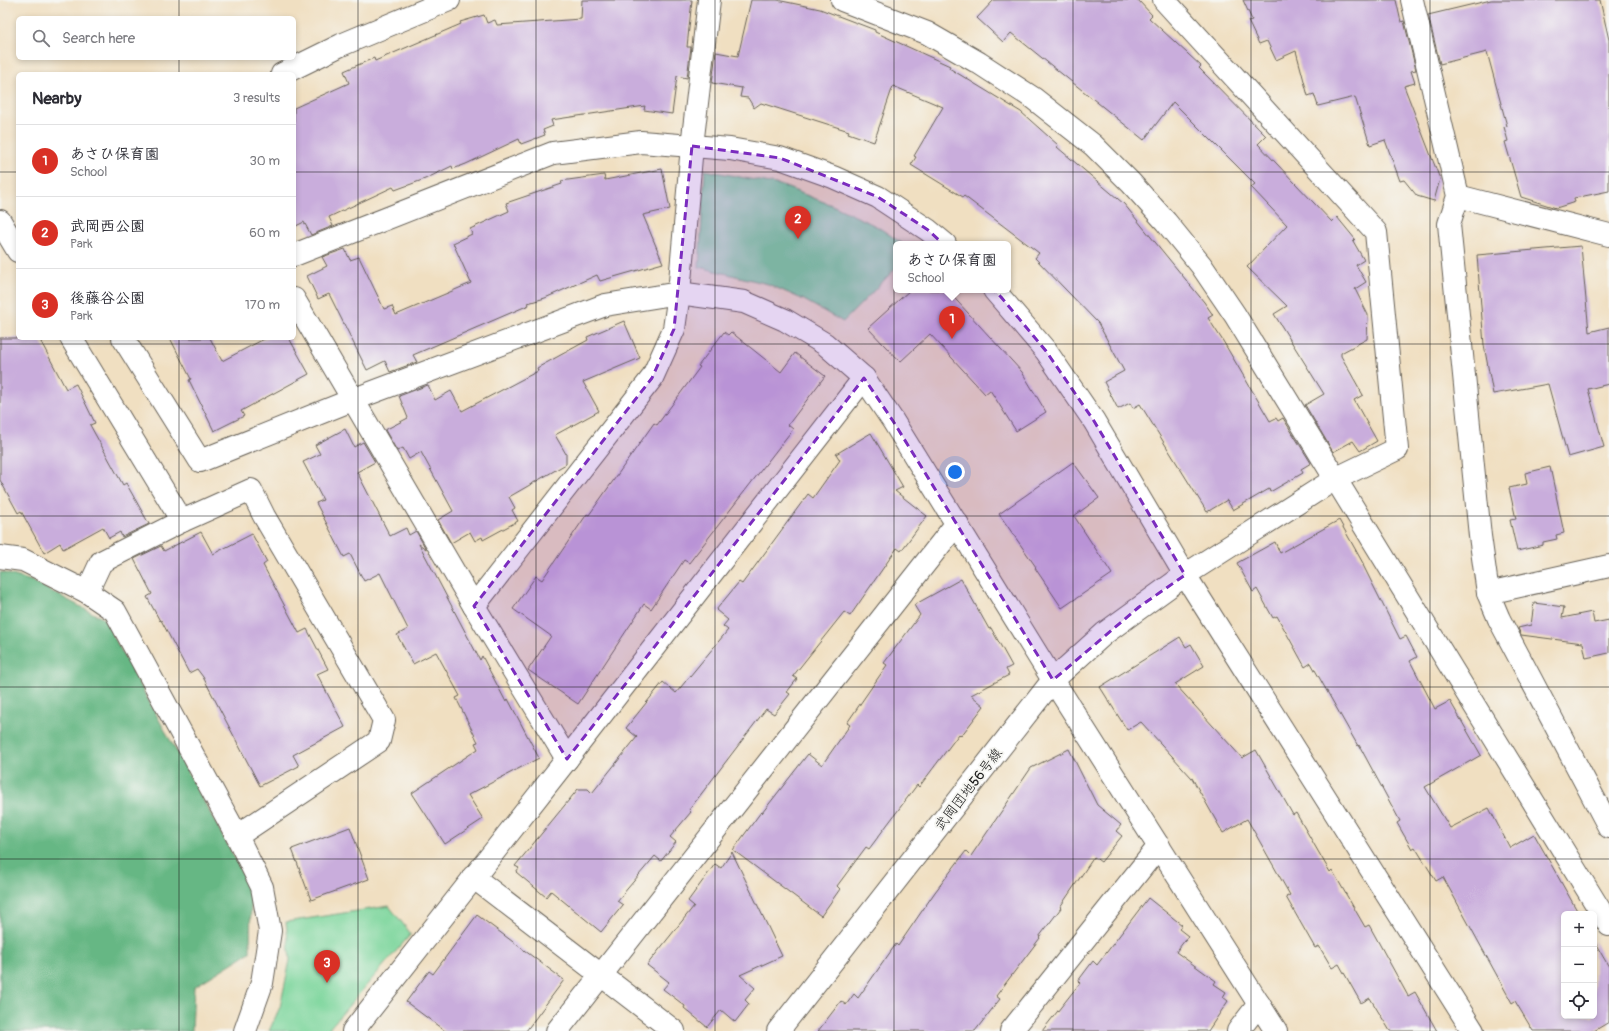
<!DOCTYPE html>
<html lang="en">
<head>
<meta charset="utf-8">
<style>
	:root { --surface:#fff; --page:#f7f7f7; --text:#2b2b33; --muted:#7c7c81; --line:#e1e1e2; --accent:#d93025 }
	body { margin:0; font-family:Pangolin,"Klee One",sans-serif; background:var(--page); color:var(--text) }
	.controls { position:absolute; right:12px; bottom:12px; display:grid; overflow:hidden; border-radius:6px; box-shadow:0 2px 6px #0003 }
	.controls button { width:36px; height:36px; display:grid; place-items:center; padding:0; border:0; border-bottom:1px solid var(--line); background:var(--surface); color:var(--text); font:20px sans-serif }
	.you { position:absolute; left:955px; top:472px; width:14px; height:14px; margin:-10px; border:3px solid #fff; border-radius:50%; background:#1a73e8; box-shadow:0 0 0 6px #1a73e833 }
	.badge { display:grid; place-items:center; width:26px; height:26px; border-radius:50%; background:var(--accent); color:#fff; font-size:13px; font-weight:700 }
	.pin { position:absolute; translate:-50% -33px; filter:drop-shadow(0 1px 2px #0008) }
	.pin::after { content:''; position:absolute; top:21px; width:14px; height:12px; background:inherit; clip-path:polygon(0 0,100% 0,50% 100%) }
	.popup { position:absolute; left:893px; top:241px; width:118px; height:52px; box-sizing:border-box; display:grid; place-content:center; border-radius:6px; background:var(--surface); filter:drop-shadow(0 1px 3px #0005); font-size:13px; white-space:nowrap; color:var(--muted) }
	.popup b { font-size:15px; color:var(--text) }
	.popup::after { content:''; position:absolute; left:50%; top:100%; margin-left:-8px; border:8px solid transparent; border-top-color:var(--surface) }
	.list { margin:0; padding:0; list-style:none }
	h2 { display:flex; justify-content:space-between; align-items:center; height:52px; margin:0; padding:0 16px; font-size:17px }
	h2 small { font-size:13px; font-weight:400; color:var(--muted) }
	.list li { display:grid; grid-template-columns:26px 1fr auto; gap:12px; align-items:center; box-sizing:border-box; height:72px; padding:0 16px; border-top:1px solid var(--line) }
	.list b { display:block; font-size:15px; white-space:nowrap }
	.list p { margin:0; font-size:13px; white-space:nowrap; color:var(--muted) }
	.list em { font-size:13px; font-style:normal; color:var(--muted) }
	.icon { flex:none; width:22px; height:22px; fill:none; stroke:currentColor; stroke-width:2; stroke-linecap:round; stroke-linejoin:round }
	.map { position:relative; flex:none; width:1609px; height:1031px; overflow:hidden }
	.search { position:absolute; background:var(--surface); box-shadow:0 2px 6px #0003; left:16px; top:16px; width:280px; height:44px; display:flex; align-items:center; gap:10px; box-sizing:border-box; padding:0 14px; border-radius:6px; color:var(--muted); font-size:15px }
	.panel { position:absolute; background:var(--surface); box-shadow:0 2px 6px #0003; left:16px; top:72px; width:280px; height:268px; border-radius:6px }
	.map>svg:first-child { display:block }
</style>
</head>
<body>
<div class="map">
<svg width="1609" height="1031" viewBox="0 0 1609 1031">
	<rect width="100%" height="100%" fill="#f6f6f2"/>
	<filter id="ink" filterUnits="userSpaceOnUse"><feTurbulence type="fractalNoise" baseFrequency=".025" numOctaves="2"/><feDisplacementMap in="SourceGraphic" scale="8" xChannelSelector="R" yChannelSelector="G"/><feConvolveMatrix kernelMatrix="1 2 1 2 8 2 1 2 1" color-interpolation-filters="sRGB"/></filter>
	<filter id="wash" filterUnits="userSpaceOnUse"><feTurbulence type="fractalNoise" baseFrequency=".012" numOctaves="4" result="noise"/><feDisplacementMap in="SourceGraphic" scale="16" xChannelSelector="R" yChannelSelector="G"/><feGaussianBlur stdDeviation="0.9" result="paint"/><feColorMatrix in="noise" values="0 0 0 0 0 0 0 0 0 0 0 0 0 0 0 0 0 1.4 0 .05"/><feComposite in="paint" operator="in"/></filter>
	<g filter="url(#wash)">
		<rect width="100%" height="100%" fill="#f0dfc1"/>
		<g fill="#7dd69c" stroke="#4c795c">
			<polygon points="705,170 780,185 834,206 878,227 903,244 896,244 896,268 843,322 804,300 768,284 699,267"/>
			<polygon points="389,906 411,934 327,1031 269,1031 280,1007 290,960 286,922"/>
		</g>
		<polygon fill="#66b784" stroke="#416a50" points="2,572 32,581 104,619 237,862 251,896 250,952 194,987 192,1031 0,1031 0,573"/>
		<g id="blocks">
			<g fill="#c9addc">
				<polygon points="582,0 692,0 687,47 691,47 687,78 677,76 672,114 644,110 645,106 551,120 553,126 543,130 545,135 521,144 519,139 466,164 453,169 452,166 425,179 395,190 393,187 329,217 333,226 311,235 304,222 294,227 294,108 349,83 344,71 374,58 375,61 461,24 460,22 484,15 487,23 495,20 497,25 581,19"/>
				<polygon points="751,0 777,0 820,9 875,30 875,32 950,66 949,68 1021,112 1058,145 1057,147 1124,204 1204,302 1213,315 1208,318 1223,341 1270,421 1276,418 1278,421 1283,418 1311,463 1301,469 1303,473 1270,492 1269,489 1233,510 1227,500 1207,512 1140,404 1133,408 1130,403 1118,409 1104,382 1124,371 1098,323 1035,258 1039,253 964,196 963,197 911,165 916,157 914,156 943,107 893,86 874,142 848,133 849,131 761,103 754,108 748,98 740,97 742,88 712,83 716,52 738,56"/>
				<polygon points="994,0 1138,0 1152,15 1149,18 1201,66 1199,68 1266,136 1258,144 1332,222 1337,217 1355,239 1353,241 1364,260 1356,265 1366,282 1355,289 1368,315 1367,339 1341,353 1341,356 1363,395 1354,400 1377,441 1360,451 1353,441 1333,452 1305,405 1324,394 1274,314 1287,306 1247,267 1287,225 1251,187 1255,184 1173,102 1144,140 1011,33 1003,42 977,18"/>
				<polygon points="1243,0 1396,0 1401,22 1404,21 1416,70 1411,71 1415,83 1404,86 1440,179 1434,201 1417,196 1404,180 1400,181 1385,140 1370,145 1355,97 1318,106 1314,94 1308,96 1296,51 1276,60 1267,41 1259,44 1248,21 1252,20"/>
				<polygon points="1491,0 1600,0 1609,40 1609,191 1574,198 1575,202 1556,208 1521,197 1505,142 1508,141 1504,127 1507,126 1487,52 1440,64 1428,15"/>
				<polygon points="662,169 670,209 643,215 663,263 600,281 597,275 545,298 528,303 529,305 413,355 417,362 390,372 385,361 367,370 329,294 318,299 307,276 327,266 322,257 345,249 350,260 359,257 384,309 392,306 396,315 471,283 453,243 472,234 470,229 509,211 506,203 562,184 561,181 604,175 605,180"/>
				<polygon points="1581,246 1589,332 1609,327 1609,384 1588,389 1604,447 1568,457 1548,384 1493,394 1484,345 1477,255"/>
				<polygon points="910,290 947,290 1022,372 1046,412 1016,431 990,390 985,394 930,334 900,362 868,328"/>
				<polygon points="624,321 640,358 583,382 599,411 555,435 566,454 566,464 509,497 515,508 512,510 518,521 483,540 482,537 475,541 470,532 451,543 438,520 453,511 421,452 409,459 403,448 397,451 385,430 408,418 399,396 428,385 435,400 451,391 462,411 538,371 537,368 588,340 587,337"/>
				<polygon points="724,332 728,335 731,332 781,372 795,353 825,376 788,425 793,429 689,563 684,560 651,609 644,604 578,704 528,670 551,636 513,609 536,576 542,580 587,514 589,515 654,423 657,425 700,367 698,366"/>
				<polygon points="0,338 39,338 66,389 76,384 95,423 90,425 123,485 126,483 149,524 122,537 120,532 109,538 103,527 63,549 60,543 44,553 21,511 18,513 0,480"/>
				<polygon points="170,338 210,338 222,361 266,338 289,338 309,374 241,411 244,416 214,431 189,380 191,379"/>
				<polygon points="345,429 354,447 363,442 375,462 357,472 390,536 406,528 409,535 416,531 426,549 419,544 480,660 482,656 506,702 508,699 539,758 468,795 483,819 445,844 412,793 478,749 475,743 478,742 456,698 460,696 436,652 413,664 397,635 408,629 380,573 364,581 350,554 344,557 316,503 323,500 303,462 320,454 315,445"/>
				<polygon points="871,433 903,487 895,491 927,516 901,551 897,548 850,616 844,612 793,676 797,679 787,692 790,694 774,714 766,709 689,810 691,812 670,837 676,842 661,861 655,856 617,901 623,905 601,932 551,891 546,897 516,872 519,868 515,866 578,789 588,789 592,793 637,737 626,728 663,682 676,693 728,630 723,626 728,620 716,610 739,582 742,584 808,494 813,498 840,460 836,454"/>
				<polygon points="1073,462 1099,498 1074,516 1112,574 1062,608 1035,568 1036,567 999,514"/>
				<polygon points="1550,467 1564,533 1556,535 1557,539 1543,542 1543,545 1517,551 1510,520 1516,519 1509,488 1527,484 1525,473"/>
				<polygon points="1339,520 1364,565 1363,565 1400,639 1406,636 1417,657 1410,661 1435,709 1450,701 1481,755 1425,787 1450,828 1489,808 1510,848 1534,834 1579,914 1564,914 1564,1016 1594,1016 1594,941 1609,967 1609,1022 1594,1031 1533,1031 1515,1001 1512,1003 1443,877 1436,881 1415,847 1412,849 1397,823 1400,821 1359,745 1358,746 1311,663 1305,667 1277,616 1273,618 1257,589 1253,592 1237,563 1275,542 1280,553"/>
				<polygon points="201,532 213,554 252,534 267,562 263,565 299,633 307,629 328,669 317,674 345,727 293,755 299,766 260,786 203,677 197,669 189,673 161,620 160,621 147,597 152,594 134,559 161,546 164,551"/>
				<polygon points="961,579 989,629 991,628 1012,666 1006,669 1009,675 971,695 984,706 961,736 959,734 919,787 917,785 869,849 866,847 837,886 840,889 821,916 733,850 761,812 762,813 808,754 822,765 850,725 847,723 887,665 884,663 920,615 914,605"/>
				<polygon points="1534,603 1564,607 1562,618 1592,612 1594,623 1609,620 1609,653 1586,658 1583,643 1521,635 1518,628 1531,625"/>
				<polygon points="1180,637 1186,647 1191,644 1204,666 1175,684 1242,758 1256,750 1293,815 1296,813 1330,872 1332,870 1365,927 1369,925 1408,996 1415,992 1437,1031 1390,1031 1370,998 1361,1003 1339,964 1332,968 1319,946 1315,948 1286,897 1290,895 1247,819 1223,833 1192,778 1141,722 1127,730 1100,687"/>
				<polygon points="1069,749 1097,805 1121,825 1116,831 1122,836 1101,862 1094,857 1060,907 1061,908 1039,937 1040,938 996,996 1000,999 975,1031 818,1031 841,1001 846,1005 854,994 858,998 896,944 898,946 935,892 966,851 971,856 1031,768"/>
				<polygon points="350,827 369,879 311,900 292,849"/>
				<polygon points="732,852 782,956 740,975 755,988 745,1000 749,1004 735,1022 721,1010 707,1027 684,1008 685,1006 663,989 669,982 647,965 694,906 688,901 715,864 721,868"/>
				<polygon points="1148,898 1182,925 1179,929 1188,936 1176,952 1216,981 1214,984 1226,992 1223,997 1228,1001 1208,1031 1042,1031 1080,983 1078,981 1093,961 1097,965"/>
				<polygon points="477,915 564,980 526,1031 445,1031 406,1002 429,971 433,974"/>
			</g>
		</g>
	</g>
	<g filter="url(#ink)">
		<use href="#blocks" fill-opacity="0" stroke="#666056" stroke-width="1"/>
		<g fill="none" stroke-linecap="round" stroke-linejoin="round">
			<defs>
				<g id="minor">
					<polyline points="842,0 927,33 979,63 1033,98 1093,145 1131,183 1166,222 1201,265 1235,315 1609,925"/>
					<polyline points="1412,0 1458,196 1449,224 1480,536 1488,593 1499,619 1609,827"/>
					<polyline points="282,74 341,45 449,0"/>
					<polyline points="1458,196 1609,235"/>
					<polyline points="0,221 18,251"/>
					<polyline points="294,255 553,153 641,142 730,149 780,158 833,177 878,197 928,230 945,244"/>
					<polyline points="994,290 1046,351 1094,421 1185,575 1335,479 1397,449 1376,232 1164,0"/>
					<polyline points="294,299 474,606 567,759"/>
					<polyline points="71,338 182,521"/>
					<polyline points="123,338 200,461 352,400 605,305 679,293 744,302 785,320 825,344 864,378 893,421 1053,680 1276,1031"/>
					<polyline points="0,557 23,560 87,592 115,611 237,836 262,887 270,931 262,983 245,1031"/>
					<polyline points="87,592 101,562 182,521 251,490 264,516 384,720 379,741 237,836"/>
					<polyline points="1488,593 1609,566"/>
					<polyline points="474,606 652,378 674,329 679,293 692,146 709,0"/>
					<polyline points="473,877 674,1031"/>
					<polyline points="353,1031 567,759 864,378"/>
					<polyline points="557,1031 957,523"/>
					<polyline points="1011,1031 1159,846"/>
					<polyline points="1238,1031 1259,1004"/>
				</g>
				<polyline id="tertiary" points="778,1031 1053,680 1105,633 1185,575 1473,1031"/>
			</defs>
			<use href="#minor" stroke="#666056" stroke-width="24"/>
			<use href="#tertiary" stroke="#666056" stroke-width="24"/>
			<use href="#minor" stroke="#fff" stroke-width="22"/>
			<use href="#tertiary" stroke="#fff" stroke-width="22"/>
		</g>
	</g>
	<path fill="#7b2cbf" fill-opacity="0.2" stroke="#7b2cbf" stroke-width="3" stroke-dasharray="8 5" stroke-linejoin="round" d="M692,146l88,12 98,39 50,33 73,67 45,54 48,70 91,154 -46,32 -86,73 -160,-259 -29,-43 -297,381 -93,-153 178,-228 22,-49z"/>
	<path fill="none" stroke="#1c1c1c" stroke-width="1" stroke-opacity="0.55" d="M179,0v18M358,0v1031M536,0v1031M715,0v1031M894,0v1031M1073,0v1031M1251,0v1031M1430,0v1031M179,58v16M0,172h18M294,172h1315M179,338v693M0,344h1609M0,516h1609M0,687h1609M0,859h1609"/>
	<g text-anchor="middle" stroke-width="4" stroke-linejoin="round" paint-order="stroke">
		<g font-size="14" fill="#1c1c1c" stroke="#f6f6f2">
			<text transform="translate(968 789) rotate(-52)" y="5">武岡団地56号線</text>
		</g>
	</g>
</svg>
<div class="controls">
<button>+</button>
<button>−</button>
<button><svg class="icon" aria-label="locate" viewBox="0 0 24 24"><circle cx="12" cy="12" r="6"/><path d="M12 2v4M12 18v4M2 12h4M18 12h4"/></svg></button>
</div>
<div class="you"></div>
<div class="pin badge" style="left:952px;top:339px">1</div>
<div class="popup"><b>あさひ保育園</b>School</div>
<div class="pin badge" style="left:798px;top:239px">2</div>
<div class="pin badge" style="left:327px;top:983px">3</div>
<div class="search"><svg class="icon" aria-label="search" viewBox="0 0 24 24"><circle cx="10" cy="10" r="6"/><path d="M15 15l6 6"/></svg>Search here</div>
<section class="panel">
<h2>Nearby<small>3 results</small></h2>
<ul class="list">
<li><span class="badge">1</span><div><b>あさひ保育園</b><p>School</p></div><em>30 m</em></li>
<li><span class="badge">2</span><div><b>武岡西公園</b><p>Park</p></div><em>60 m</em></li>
<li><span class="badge">3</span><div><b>後藤谷公園</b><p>Park</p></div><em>170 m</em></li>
</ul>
</section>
</div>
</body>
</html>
